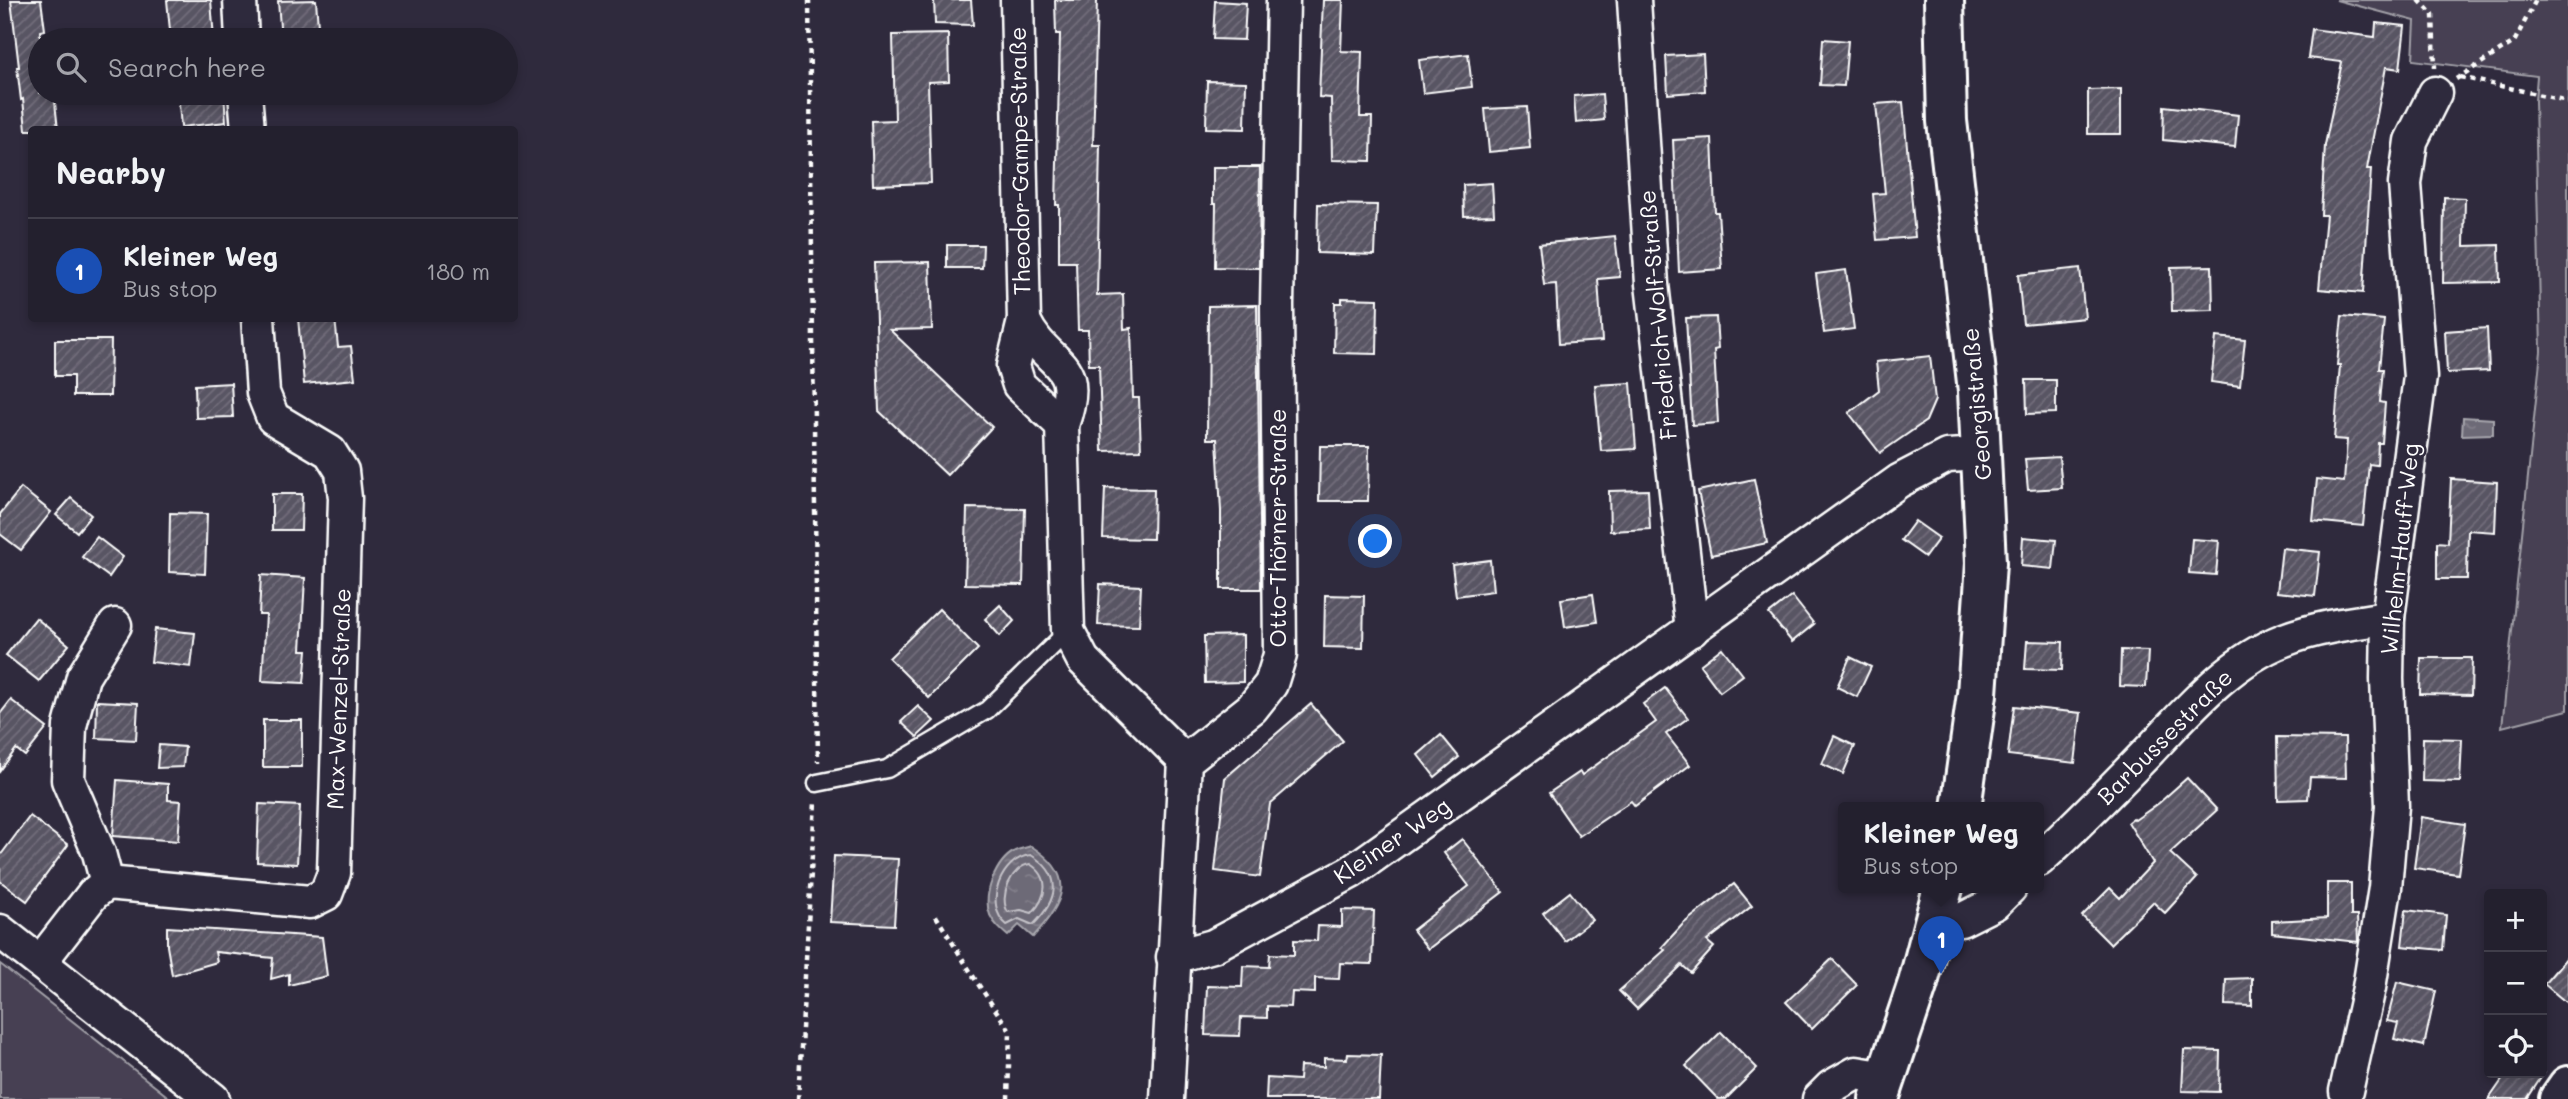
<!DOCTYPE html>
<html lang="en">
<head>
<meta charset="utf-8">
<style>
	:root { --surface:#23202e; --page:#2f2d3a; --text:#f1f3f6; --muted:#a3a3aa; --line:#403e4a; --accent:#ff9aa2 }
	body { margin:0; font-family:Mali,sans-serif; background:var(--page); color:var(--text) }
	.controls { position:absolute; right:21px; bottom:21px; display:grid; overflow:hidden; border-radius:7px; box-shadow:0 4px 10px #0003 }
	.controls button { width:63px; height:63px; display:grid; place-items:center; padding:0; border:0; border-bottom:2px solid var(--line); background:var(--surface); color:var(--text); font:35px sans-serif }
	.you { position:absolute; left:1376px; top:542px; width:24px; height:24px; margin:-18px; border:5px solid #fff; border-radius:50%; background:#1a73e8; box-shadow:0 0 0 10px #1a73e833 }
	.badge { display:grid; place-items:center; width:46px; height:46px; border-radius:50%; background:var(--accent); color:#fff; font-size:23px; font-weight:700 }
	.pin { position:absolute; translate:-50% -58px; filter:drop-shadow(0 2px 4px #0008) }
	.pin::after { content:''; position:absolute; top:37px; width:24px; height:21px; background:inherit; clip-path:polygon(0 0,100% 0,50% 100%) }
	.popup { position:absolute; left:1838px; top:802px; width:206px; height:91px; box-sizing:border-box; display:grid; place-content:center; border-radius:7px; background:var(--surface); filter:drop-shadow(0 2px 5px #0005); font-size:23px; white-space:nowrap; color:var(--muted) }
	.popup b { font-size:26px; color:var(--text) }
	.popup::after { content:''; position:absolute; left:50%; top:100%; margin-left:-14px; border:14px solid transparent; border-top-color:var(--surface) }
	.list { margin:0; padding:0; list-style:none }
	h2 { display:flex; justify-content:space-between; align-items:center; height:91px; margin:0; padding:0 28px; font-size:30px }
	h2 small { font-size:23px; font-weight:400; color:var(--muted) }
	.list li { display:grid; grid-template-columns:46px 1fr auto; gap:21px; align-items:center; box-sizing:border-box; height:105px; padding:0 28px; border-top:2px solid var(--line) }
	.list b { display:block; font-size:26px; white-space:nowrap }
	.list p { margin:0; font-size:23px; white-space:nowrap; color:var(--muted) }
	.list em { font-size:23px; font-style:normal; color:var(--muted) }
	.icon { flex:none; width:38px; height:38px; fill:none; stroke:currentColor; stroke-width:2; stroke-linecap:round; stroke-linejoin:round }
	.map { position:relative; flex:none; width:2568px; height:1099px; overflow:hidden }
	.search { position:absolute; background:var(--surface); box-shadow:0 4px 10px #0003; left:28px; top:28px; width:490px; height:77px; display:flex; align-items:center; gap:18px; box-sizing:border-box; padding:0 24px; border-radius:38px; color:var(--muted); font-size:26px }
	.panel { position:absolute; background:var(--surface); box-shadow:0 4px 10px #0003; left:28px; top:126px; width:490px; height:196px; border-radius:7px }
	.map>svg:first-child { display:block }
</style>
</head>
<body>
<div class="map">
<svg width="2568" height="1099" viewBox="0 0 2568 1099">
	<defs>
		<pattern id="water-ripples" width="26" height="14" patternUnits="userSpaceOnUse" patternTransform="scale(1.75)"><rect width="26" height="14" fill="#6d6a77"/><path d="M2 4q2-2 4 0t4 0M15 11q2-2 4 0t4 0" fill="none" stroke="#83808b"/></pattern>
		<pattern id="building-hatch" width="6" height="6" patternUnits="userSpaceOnUse" patternTransform="scale(1.75)"><rect width="6" height="6" fill="#595564"/><path d="M-1 1l2-2M0 6l6-6M5 7l2-2" fill="none" stroke="#726e7b"/></pattern>
	</defs>
	<rect width="100%" height="100%" fill="#2f2a3d"/>
	<filter id="ink" filterUnits="userSpaceOnUse"><feTurbulence type="fractalNoise" baseFrequency=".0143" numOctaves="2"/><feDisplacementMap in="SourceGraphic" scale="14" xChannelSelector="R" yChannelSelector="G"/><feConvolveMatrix kernelMatrix="1 2 1 2 8 2 1 2 1" color-interpolation-filters="sRGB"/></filter>
	<g filter="url(#ink)">
		<g fill="#464152" stroke="#a2a0a8" stroke-width="2">
			<polygon points="2336,0 2568,0 2568,710 2502,727 2541,351 2535,101 2537,76 2413,60 2415,21"/>
			<polygon points="0,964 4,967 171,1099 0,1099"/>
		</g>
		<g fill="url(#water-ripples)" stroke="#a7a6ad" stroke-width="2">
			<polygon points="2463,417 2493,419 2493,434 2462,435"/>
			<path d="M1031,846c47,30 33,56 2,91l-14,-12 -11,11c-7,-6 -14,-12 -18,-21 -8,-20 6,-54 25,-64 4,-2 11,-3 16,-5z"/>
		</g>
		<g fill="none" stroke-linecap="round" stroke-linejoin="round">
			<g stroke="#c5c3c9" stroke-width="2">
				<path d="M1031,855c33,20 27,45 2,70l-14,-6 -12,6c-25,-20 -5,-68 24,-70z"/>
				<path d="M1030,864c21,13 17,33 2,49l-11,-3 -13,2c-10,-15 4,-46 22,-48z"/>
			</g>
		</g>
		<g fill="url(#building-hatch)" stroke="#fff" stroke-width="2">
			<polygon points="11,0 41,0 45,30 40,31 40,93 54,93 58,130 26,130 23,99 21,100 17,67 19,67"/>
			<polygon points="167,0 211,0 214,40 171,40"/>
			<polygon points="316,0 319,40 281,40 278,1"/>
			<polygon points="934,0 971,0 973,25 935,24"/>
			<polygon points="1055,0 1097,0 1093,145 1100,145 1097,295 1123,294 1124,329 1131,328 1133,398 1139,398 1141,450 1102,451 1099,365 1089,365 1088,330 1078,330 1076,262 1059,262 1059,205 1056,205 1060,34 1056,34"/>
			<polygon points="1323,0 1343,0 1341,51 1362,52 1360,117 1372,117 1371,161 1332,160 1331,98 1319,97"/>
			<polygon points="1215,1 1246,3 1244,40 1213,39"/>
			<polygon points="2376,23 2405,26 2400,69 2386,67 2367,169 2371,169 2363,293 2319,289 2326,215 2321,215 2325,145 2342,62 2308,58 2312,29 2375,37"/>
			<polygon points="948,34 949,81 928,82 931,183 873,185 871,121 895,120 893,35"/>
			<polygon points="1823,39 1848,41 1844,86 1820,85"/>
			<polygon points="1468,54 1472,87 1423,93 1419,60"/>
			<polygon points="1703,54 1705,91 1668,94 1666,56"/>
			<polygon points="1207,81 1246,82 1245,129 1206,128"/>
			<polygon points="2121,89 2121,134 2088,134 2088,90"/>
			<polygon points="178,93 224,93 226,122 181,127"/>
			<polygon points="1602,94 1604,120 1576,123 1574,96"/>
			<polygon points="1903,102 1915,237 1877,240 1873,194 1885,193 1876,104"/>
			<polygon points="2164,106 2238,115 2235,147 2163,140"/>
			<polygon points="1527,107 1530,148 1489,152 1485,109"/>
			<polygon points="1712,138 1715,212 1718,212 1722,269 1679,272 1673,140"/>
			<polygon points="1213,167 1260,167 1259,268 1215,267 1216,204 1213,204"/>
			<polygon points="1492,183 1494,215 1464,216 1463,185"/>
			<polygon points="2444,197 2465,198 2464,246 2499,245 2500,282 2443,283"/>
			<polygon points="1318,204 1377,205 1375,255 1317,253"/>
			<polygon points="1615,236 1620,277 1598,279 1602,341 1559,344 1556,284 1544,285 1539,244"/>
			<polygon points="947,245 983,245 982,268 947,268"/>
			<polygon points="930,262 932,329 890,330 992,427 947,475 879,411 874,263"/>
			<polygon points="2212,266 2213,310 2172,311 2171,267"/>
			<polygon points="2080,268 2085,318 2023,324 2018,275"/>
			<polygon points="1846,270 1854,329 1824,333 1816,274"/>
			<polygon points="1342,298 1378,299 1377,354 1334,353 1335,303 1342,303"/>
			<polygon points="1257,305 1261,589 1221,589 1221,511 1217,439 1207,439 1208,306"/>
			<polygon points="2342,316 2384,320 2379,369 2383,369 2380,402 2385,403 2382,443 2378,443 2377,465 2369,464 2363,526 2313,521 2317,479 2344,482 2347,440 2334,439 2340,365 2337,365"/>
			<polygon points="1716,317 1718,349 1714,350 1718,423 1692,425 1686,318"/>
			<polygon points="298,318 335,318 338,347 351,346 355,379 304,384"/>
			<polygon points="2487,328 2489,371 2447,373 2445,331"/>
			<polygon points="2216,337 2245,340 2240,386 2211,382"/>
			<polygon points="55,340 111,340 110,396 73,396 73,376 55,376"/>
			<polygon points="1930,356 1935,400 1926,421 1880,453 1849,413 1879,390 1876,362"/>
			<polygon points="2026,380 2056,380 2056,413 2027,414"/>
			<polygon points="231,383 233,417 196,418 195,385"/>
			<polygon points="1631,383 1636,449 1601,451 1595,385"/>
			<polygon points="1320,446 1369,446 1368,501 1319,501"/>
			<polygon points="2059,457 2062,488 2028,490 2025,459"/>
			<polygon points="1754,479 1767,543 1711,555 1698,491"/>
			<polygon points="2451,479 2497,482 2495,532 2468,530 2467,579 2437,579 2437,542 2448,543"/>
			<polygon points="21,488 51,512 21,550 0,534 0,514"/>
			<polygon points="1105,488 1154,489 1153,539 1103,538"/>
			<polygon points="1648,490 1650,529 1610,531 1609,491"/>
			<polygon points="272,494 302,494 301,530 272,530"/>
			<polygon points="71,498 91,515 77,532 56,515"/>
			<polygon points="967,508 1025,509 1023,585 965,584"/>
			<polygon points="170,513 207,514 205,574 169,572"/>
			<polygon points="1915,521 1939,538 1925,557 1901,540"/>
			<polygon points="97,537 123,557 109,577 82,557"/>
			<polygon points="2023,537 2056,540 2053,569 2021,566"/>
			<polygon points="2192,539 2219,541 2216,575 2189,573"/>
			<polygon points="2282,548 2320,552 2315,596 2277,592"/>
			<polygon points="1490,560 1493,591 1456,596 1452,565"/>
			<polygon points="261,575 305,578 301,650 307,650 304,683 262,681 266,615 259,615"/>
			<polygon points="1100,584 1141,586 1139,626 1098,625"/>
			<polygon points="1593,594 1597,622 1565,627 1561,599"/>
			<polygon points="1325,595 1364,596 1363,648 1324,647"/>
			<polygon points="1792,596 1814,624 1792,642 1769,614"/>
			<polygon points="1000,605 1014,621 1000,636 985,619"/>
			<polygon points="939,609 978,649 929,698 889,658"/>
			<polygon points="36,618 69,645 39,681 6,655"/>
			<polygon points="155,629 195,633 191,667 151,662"/>
			<polygon points="1243,635 1243,682 1205,683 1204,636"/>
			<polygon points="2027,641 2063,642 2062,670 2025,669"/>
			<polygon points="1722,648 1743,675 1720,692 1700,665"/>
			<polygon points="2121,650 2148,651 2146,687 2120,686"/>
			<polygon points="1850,657 1871,667 1857,697 1837,687"/>
			<polygon points="2421,658 2472,658 2471,695 2420,694"/>
			<polygon points="1665,688 1688,718 1666,734 1690,765 1635,806 1631,801 1579,836 1549,793 1580,772 1582,775 1656,722 1643,704"/>
			<polygon points="11,700 47,728 25,756 16,749 0,771 0,714"/>
			<polygon points="97,701 138,703 136,740 96,738"/>
			<polygon points="1311,704 1343,741 1270,804 1260,877 1215,871 1225,778"/>
			<polygon points="918,706 934,721 917,737 901,722"/>
			<polygon points="2014,706 2081,713 2075,763 2008,755"/>
			<rect x="263" y="720" width="39" height="47"/>
			<polygon points="1441,735 1459,757 1435,777 1418,755"/>
			<polygon points="1834,736 1855,746 1843,774 1822,764"/>
			<polygon points="2277,737 2345,738 2346,778 2310,777 2308,799 2278,800"/>
			<polygon points="2423,738 2462,739 2460,782 2422,781"/>
			<polygon points="159,745 185,747 183,767 157,768"/>
			<polygon points="2187,778 2217,810 2170,853 2197,878 2165,913 2153,902 2110,944 2082,916 2110,888 2120,898 2153,863 2128,822 2133,818 2135,820 2159,803"/>
			<polygon points="117,780 168,784 168,800 181,801 178,841 113,836"/>
			<polygon points="259,804 300,806 297,864 257,862"/>
			<polygon points="30,816 68,845 27,901 0,881 0,856"/>
			<polygon points="2421,817 2465,824 2458,874 2414,868"/>
			<polygon points="1462,839 1503,892 1428,949 1413,930 1469,886 1444,853"/>
			<polygon points="834,856 898,859 894,925 830,922"/>
			<polygon points="2327,883 2351,883 2351,916 2357,916 2358,942 2272,933 2272,921 2327,918"/>
			<polygon points="1734,884 1752,906 1707,941 1714,947 1691,973 1682,965 1637,1009 1619,991 1665,950 1662,947 1683,924"/>
			<polygon points="1570,892 1592,920 1565,941 1543,913"/>
			<polygon points="1342,910 1374,911 1372,964 1340,963 1339,979 1315,978 1315,993 1292,992 1291,1007 1267,1006 1267,1018 1241,1017 1240,1036 1205,1035 1207,986 1242,987 1243,966 1269,967 1270,954 1294,955 1294,940 1317,941 1318,926 1342,927"/>
			<polygon points="2406,910 2446,915 2443,950 2402,946"/>
			<polygon points="167,927 322,937 327,976 289,985 289,974 271,979 273,958 215,952 217,962 172,975 167,946"/>
			<polygon points="2568,956 2568,1004 2544,984"/>
			<polygon points="1832,959 1857,985 1812,1029 1786,1002"/>
			<polygon points="2252,978 2252,1006 2225,1005 2226,979"/>
			<polygon points="2397,982 2436,991 2424,1046 2394,1039 2398,1023 2387,1021"/>
			<polygon points="1721,1032 1757,1068 1726,1099 1718,1099 1686,1066"/>
			<polygon points="2184,1050 2220,1051 2219,1092 2182,1091"/>
			<polygon points="1348,1054 1381,1055 1379,1099 1266,1099 1267,1078 1299,1080 1300,1066 1324,1067 1324,1058 1347,1059"/>
			<polygon points="2507,1073 2544,1073 2527,1099 2489,1099"/>
		</g>
		<g fill="none" stroke-linecap="round" stroke-linejoin="round">
			<defs>
				<polyline id="lane" points="817,783 887,769 987,710 1068,631"/>
				<g id="street">
					<polyline points="240,0 242,40"/>
					<polyline points="1017,0 1024,321 1013,366 1019,385 1062,425"/>
					<polyline points="1634,0 1652,284 1692,630"/>
					<polyline points="245,93 248,130"/>
					<path d="M1024,321c23,48 62,37 38,104l6,206 15,29 102,101"/>
					<path d="M2039,860c38,-35 74,-72 110,-109 39,-41 80,-90 135,-111 33,-13 68,-17 104,-22"/>
					<polyline points="107,883 99,853 68,780 70,726 83,677 115,625"/>
					<polyline points="1937,916 1961,920 1995,903 2010,888"/>
					<polyline points="0,931 213,1099"/>
					<polyline points="1173,957 1213,946 1351,872 1899,481 1947,456 1982,454"/>
					<polyline points="41,961 93,894 107,883 310,902 326,894 334,873 345,498 342,471 330,452 273,418 263,393 258,318"/>
					<polyline points="2346,1091 2369,988 2385,888 2392,806 2387,679 2388,618 2420,377 2405,184 2411,141 2435,93"/>
					<polyline points="1167,1099 1185,761 1252,708 1271,684 1280,655 1277,305 1283,0"/>
					<polyline points="1819,1099 1831,1087 1856,1073 1887,1078"/>
				</g>
				<g id="secondary">
					<polyline points="1944,0 1947,121 1978,391 1986,563 1977,694 1961,808"/>
					<polyline points="1879,1099 1918,983 1943,888"/>
					<polyline points="2559,1099 2568,1086"/>
				</g>
			</defs>
			<use href="#lane" stroke="#fff" stroke-width="21"/>
			<use href="#street" stroke="#fff" stroke-width="37"/>
			<use href="#secondary" stroke="#fff" stroke-width="44"/>
			<g stroke="#fff" stroke-width="4.5" stroke-dasharray="5 5" stroke-linecap="butt">
				<polyline points="809,0 818,762"/>
				<polyline points="2419,0 2433,15 2435,68"/>
				<polyline points="2460,77 2568,101"/>
				<polyline points="2456,79 2514,42 2536,0"/>
				<polyline points="936,916 978,984 1010,1031 1008,1099"/>
				<polyline points="798,1099 815,802"/>
			</g>
			<use href="#lane" stroke="#2f2a3d" stroke-width="16"/>
			<use href="#street" stroke="#2f2a3d" stroke-width="32"/>
			<use href="#secondary" stroke="#2f2a3d" stroke-width="38"/>
		</g>
	</g>
	<g text-anchor="middle" stroke-width="5" stroke-linejoin="round" paint-order="stroke">
		<g font-size="23" fill="#fff" stroke="#2f2a3d">
			<text transform="translate(1020 161) rotate(-91)" y="8">Theodor-Gampe-Straße</text>
			<text transform="translate(1658 315) rotate(-95)" y="8">Friedrich-Wolf-Straße</text>
			<text transform="translate(1977 404) rotate(-95)" y="8">Georgistraße</text>
			<text transform="translate(1278 528) rotate(-90)" y="8">Otto-Thörner-Straße</text>
			<text transform="translate(2400 549) rotate(-84)" y="8">Wilhelm-Hauff-Weg</text>
			<text transform="translate(339 699) rotate(-88)" y="8">Max-Wenzel-Straße</text>
			<text transform="translate(2165 737) rotate(-45)" y="8">Barbussestraße</text>
			<text transform="translate(1392 841) rotate(-34)" y="8">Kleiner Weg</text>
		</g>
	</g>
</svg>
<div class="controls">
<button>+</button>
<button>−</button>
<button><svg class="icon" aria-label="locate" viewBox="0 0 24 24"><circle cx="12" cy="12" r="6"/><path d="M12 2v4M12 18v4M2 12h4M18 12h4"/></svg></button>
</div>
<div class="you"></div>
<div class="pin badge" style="left:1941px;top:974px;background:#1a4fb4">1</div>
<div class="popup"><b>Kleiner Weg</b>Bus stop</div>
<div class="search"><svg class="icon" aria-label="search" viewBox="0 0 24 24"><circle cx="10" cy="10" r="6"/><path d="M15 15l6 6"/></svg>Search here</div>
<section class="panel">
<h2>Nearby<small></small></h2>
<ul class="list">
<li><span class="badge" style="background:#1a4fb4">1</span><div><b>Kleiner Weg</b><p>Bus stop</p></div><em>180 m</em></li>
</ul>
</section>
</div>
</body>
</html>
